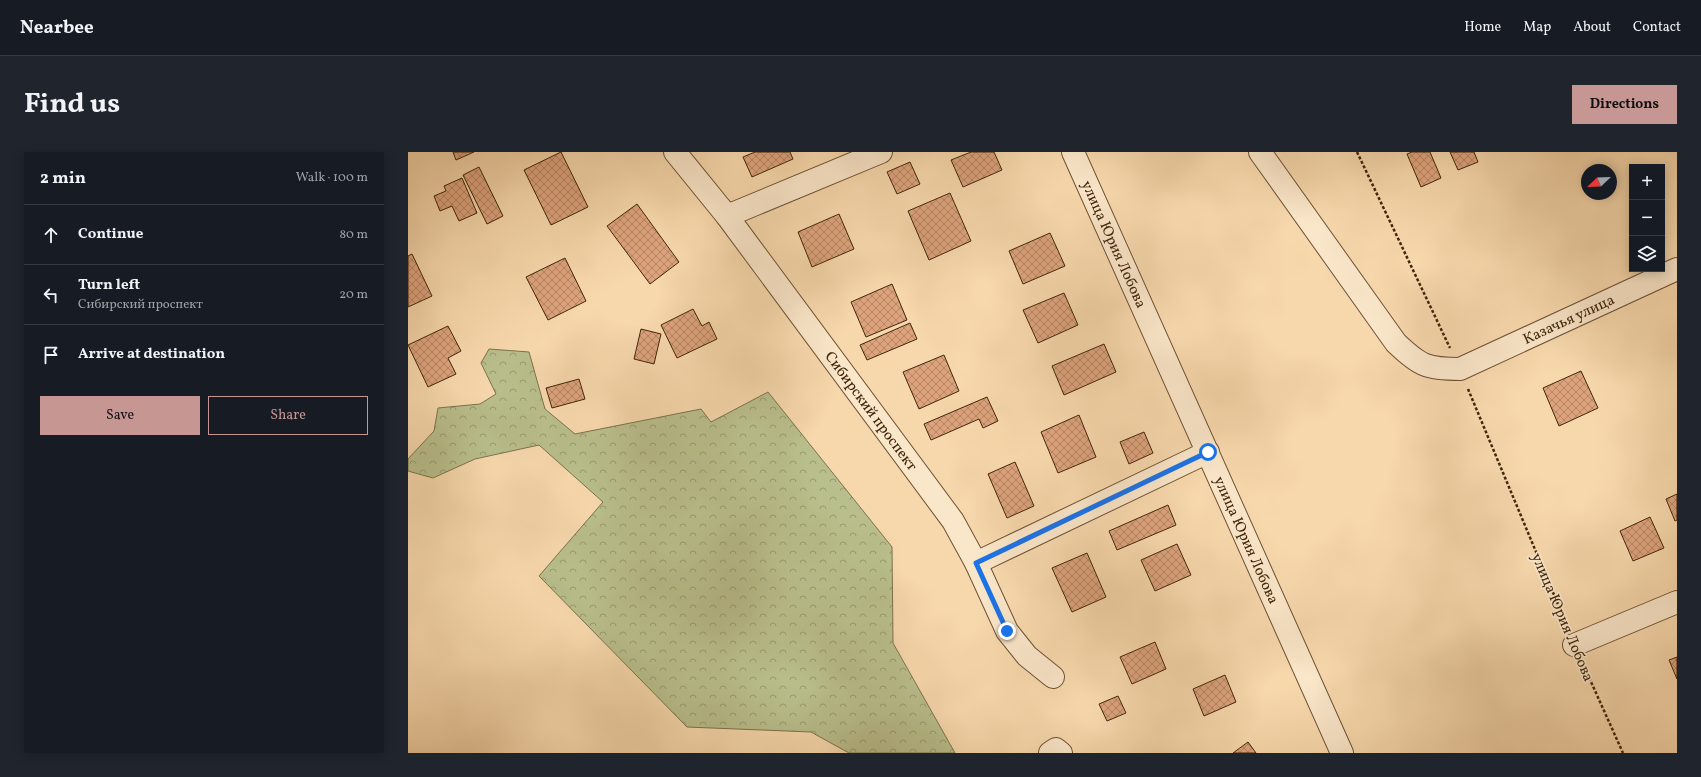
<!DOCTYPE html>
<html lang="en">
<head>
<meta charset="utf-8">
<style>
	:root { --surface:#171b24; --page:#20242c; --text:#f1f3f6; --muted:#9ea1a6; --line:#363941; --accent:#c59692 }
	body { margin:0; font-family:Vollkorn,serif; background:var(--page); color:var(--text) }
	.controls { position:absolute; right:12px; top:12px; display:grid; overflow:hidden; border-radius:0px; box-shadow:0 2px 10px #0003 }
	.controls button { width:36px; height:36px; display:grid; place-items:center; padding:0; border:0; border-bottom:1px solid var(--line); background:var(--surface); color:var(--text); font:20px sans-serif }
	.compass { position:absolute; left:1173px; top:12px; width:36px; height:36px; border-radius:50%; background:var(--surface); box-shadow:0 2px 10px #0003; rotate:247deg }
	.stop { position:absolute; width:12px; height:12px; margin:-9px; border:3px solid #1a73e8; border-radius:50%; background:#fff }
	.stop.end { background:#1a73e8; border-color:#fff; box-shadow:0 1px 4px #0008 }
	.list { margin:0; padding:0; list-style:none }
	h2 { display:flex; justify-content:space-between; align-items:center; height:52px; margin:0; padding:0 16px; font-size:17px }
	h2 small { font-size:13px; font-weight:400; color:var(--muted) }
	.list li { display:grid; grid-template-columns:26px 1fr auto; gap:12px; align-items:center; box-sizing:border-box; height:60px; padding:0 16px; border-top:1px solid var(--line) }
	.list b { display:block; font-size:15px; white-space:nowrap }
	.list p { margin:0; font-size:13px; white-space:nowrap; color:var(--muted) }
	.list em { font-size:13px; font-style:normal; color:var(--muted) }
	.actions { display:flex; gap:8px; padding:12px 16px }
	.actions a { flex:1; padding:9px 0; border:1px solid var(--accent); border-radius:0px; text-align:center; font-size:14px; color:var(--accent) }
	.actions .main { background:var(--accent); color:#111 }
	.icon { flex:none; width:22px; height:22px; fill:none; stroke:currentColor; stroke-width:2; stroke-linecap:round; stroke-linejoin:round }
	.map { position:relative; flex:none; width:1269px; height:601px; overflow:hidden; border-radius:0px }
	header { display:flex; align-items:center; gap:24px; box-sizing:border-box; height:56px; padding:0 20px; background:var(--surface); border-bottom:1px solid var(--line) }
	header strong { font-size:19px }
	nav { display:flex; gap:22px; margin-inline-start:auto; font-size:14px }
	.intro { display:flex; align-items:center; justify-content:space-between; box-sizing:border-box; height:96px; padding:0 24px }
	h1 { margin:0; font-size:28px }
	.button { padding:10px 18px; border-radius:0px; background:var(--accent); color:#111; font-size:14px; font-weight:700 }
	main { display:flex; gap:24px; padding:0 24px }
	aside { flex:1; background:var(--surface); border-radius:0px; box-shadow:0 2px 10px #0003 }
	.map>svg:first-child { display:block }
</style>
</head>
<body>
<header>
<strong>Nearbee</strong>
<nav><a>Home</a><a>Map</a><a>About</a><a>Contact</a></nav>
</header>
<div class="intro"><h1>Find us</h1><a class="button">Directions</a></div>
<main>
<aside>
<h2>2 min<small>Walk · 100 m</small></h2>
<ul class="list">
<li><svg class="icon" aria-label="ahead" viewBox="0 0 24 24"><path d="M12 20V5M6 11l6-6 6 6"/></svg><div><b>Continue</b></div><em>80 m</em></li>
<li><svg class="icon" aria-label="left" viewBox="0 0 24 24"><path d="M17 20v-9H6M10 6l-5 5 5 5"/></svg><div><b>Turn left</b><p>Сибирский проспект</p></div><em>20 m</em></li>
<li><svg class="icon" aria-label="arrive" viewBox="0 0 24 24"><path d="M6 21V4h12l-3 4 3 4H6"/></svg><div><b>Arrive at destination</b></div></li>
</ul>
<div class="actions"><a class="main">Save</a><a>Share</a></div>
</aside>
<div class="map">
<svg width="1269" height="601" viewBox="0 0 1269 601">
	<defs>
		<pattern id="forest-crowns" width="20" height="18" patternUnits="userSpaceOnUse"><rect width="20" height="18" fill="#b9bf8c"/><path d="M2 6a3 3 0 1 1 6 0M12 15a3 3 0 1 1 6 0" fill="none" stroke="#989b71"/></pattern>
		<pattern id="building-cross-hatch" width="8" height="8" patternUnits="userSpaceOnUse"><rect width="8" height="8" fill="#dda37c"/><path d="M0 0l8 8M0 8l8-8" fill="none" stroke="#b58564"/></pattern>
	</defs>
	<rect width="100%" height="100%" fill="#f7d8ac"/>
	<filter id="stains"><feTurbulence type="fractalNoise" baseFrequency=".005" numOctaves="4"/><feColorMatrix values="0 0 0 0 .2 0 0 0 0 .09 0 0 0 0 .02 0 0 0 .5 -.17"/></filter>
	<radialGradient id="worn" r=".72"><stop offset=".6" stop-color="#630" stop-opacity="0"/><stop offset="1" stop-color="#630" stop-opacity=".3"/></radialGradient>
	<polygon fill="url(#forest-crowns)" stroke="#7c724c" points="81,197 121,200 137,257 167,282 293,257 303,270 360,240 484,395 485,491 547,601 441,601 403,580 279,575 131,424 195,350 131,293 67,307 25,326 0,319 0,307 26,279 30,256 72,252 88,242 73,211"/>
	<g fill="url(#building-cross-hatch)" stroke="#40260c">
		<polygon points="45,0 66,0 48,8"/>
		<polygon points="153,0 180,55 143,73 116,18"/>
		<polygon points="347,0 382,0 385,7 344,25 335,5"/>
		<polygon points="563,0 586,0 594,18 555,35 543,8"/>
		<polygon points="1004,0 1022,0 1033,26 1013,35 999,2"/>
		<polygon points="1042,0 1066,0 1070,10 1050,18"/>
		<polygon points="502,10 512,32 489,42 479,20"/>
		<polygon points="71,15 95,64 79,72 55,23"/>
		<polygon points="54,26 69,61 51,69 44,54 32,59 26,44 38,39 36,34"/>
		<polygon points="542,41 563,89 521,108 500,59"/>
		<polygon points="229,52 271,110 242,132 199,74"/>
		<polygon points="431,62 446,97 404,115 390,80"/>
		<polygon points="642,81 657,114 615,132 601,99"/>
		<polygon points="4,102 24,144 0,155 0,104"/>
		<polygon points="157,106 178,149 140,168 118,125"/>
		<polygon points="484,132 499,168 458,185 443,150"/>
		<polygon points="656,141 670,173 630,191 615,158"/>
		<polygon points="285,157 294,174 301,170 309,187 269,206 253,173"/>
		<polygon points="502,171 509,187 459,208 452,193"/>
		<polygon points="40,174 53,199 40,206 48,222 20,235 0,193"/>
		<polygon points="233,177 253,182 246,212 226,207"/>
		<polygon points="696,192 708,220 656,243 644,214"/>
		<polygon points="536,203 551,239 511,257 495,220"/>
		<polygon points="1173,219 1190,256 1151,274 1135,236"/>
		<polygon points="171,227 177,247 144,256 138,236"/>
		<polygon points="579,245 590,269 575,276 571,267 523,288 516,272"/>
		<polygon points="671,263 688,305 650,321 633,280"/>
		<polygon points="736,280 745,301 721,312 712,290"/>
		<polygon points="607,310 626,354 599,366 580,322"/>
		<polygon points="1269,342 1269,368 1267,369 1258,347"/>
		<polygon points="760,353 768,373 709,398 701,379"/>
		<polygon points="1242,365 1256,396 1225,409 1212,379"/>
		<polygon points="769,392 783,423 747,439 733,408"/>
		<polygon points="679,401 698,445 664,460 644,416"/>
		<polygon points="747,490 758,517 724,532 712,505"/>
		<polygon points="1269,505 1269,527 1261,508"/>
		<polygon points="817,523 828,550 796,564 785,537"/>
		<polygon points="710,544 718,561 699,569 691,552"/>
		<polygon points="840,590 848,601 825,601"/>
	</g>
	<g fill="none" stroke-linecap="round" stroke-linejoin="round">
		<defs>
			<g id="minor">
				<path id="s1" d="M267,0l52,64 226,305 23,42 31,68 20,25 26,21"/>
				<path id="s2" d="M665,0l269,601"/>
				<path id="s3" d="M852,0l136,191c24,23 31,26 64,26l217,-100"/>
				<polyline points="319,64 473,0"/>
				<polyline points="568,411 800,300"/>
				<polyline points="1166,493 1269,450"/>
				<polyline points="642,601 648,597 653,601"/>
			</g>
		</defs>
		<use href="#minor" stroke="#6e5234" stroke-width="24"/>
		<g stroke="#40260c" stroke-width="2.5" stroke-dasharray="3 2" stroke-linecap="butt">
			<polyline points="949,0 1042,196"/>
			<polyline points="1060,237 1159,474"/>
			<polyline points="1175,512 1215,601"/>
		</g>
		<use href="#minor" stroke="#fae6c9" stroke-width="22"/>
	</g>
	<g fill="none" stroke-linecap="round" stroke-linejoin="round">
		<polyline stroke="#1a73e8" stroke-width="5" points="599,479 568,411 800,300"/>
	</g>
	<g text-anchor="middle" stroke-width="3.5" stroke-linejoin="round" paint-order="stroke">
		<g font-size="15" fill="#40260c" stroke="#fae6c9">
			<text dy="5" stroke="none"><textPath href="#s2" startOffset="101">улица Юрия Лобова</textPath></text>
			<text dy="5" stroke="none"><textPath href="#s3" startOffset="426">Казачья улица</textPath></text>
			<text dy="5" stroke="none"><textPath href="#s1" startOffset="325">Сибирский проспект</textPath></text>
			<text dy="5" stroke="none"><textPath href="#s2" startOffset="425">улица Юрия Лобова</textPath></text>
			<text transform="translate(1155 465) rotate(67)" y="5">улица Юрия Лобова</text>
		</g>
	</g>
	<rect width="100%" height="100%" filter="url(#stains)"/>
	<rect width="100%" height="100%" fill="url(#worn)"/>
</svg>
<div class="controls">
<button>+</button>
<button>−</button>
<button><svg class="icon" aria-label="layers" viewBox="0 0 24 24"><path d="M12 4l9 5-9 5-9-5zM3 14l9 5 9-5"/></svg></button>
</div>
<svg class="compass" viewBox="-18 -18 36 36"><path d="M0-13l5 13h-10z" fill="#e53935"/><path d="M0 13l5-13h-10z" fill="#9ea1a6"/></svg>
<div class="stop" style="left:800px;top:300px"></div>
<div class="stop end" style="left:599px;top:479px"></div>
</div>
</main>
</body>
</html>
